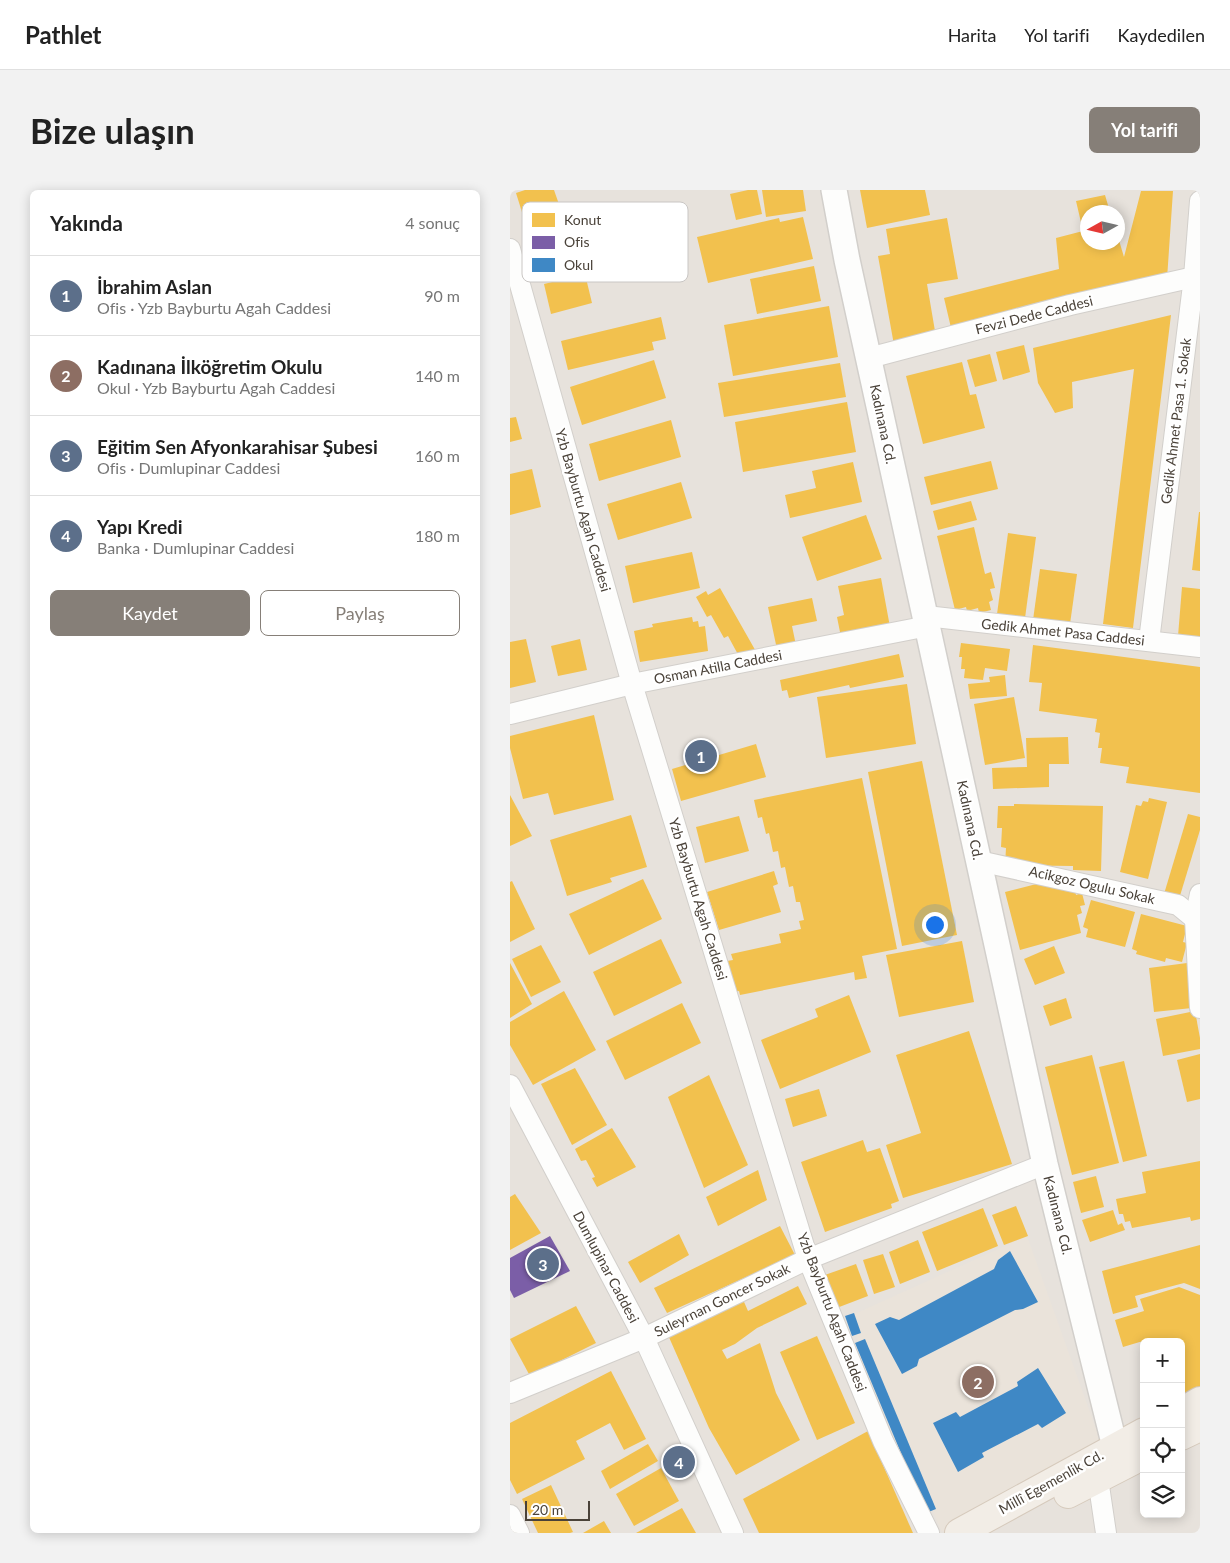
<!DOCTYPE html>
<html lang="tr">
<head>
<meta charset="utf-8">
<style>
	:root { --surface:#fff; --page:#f2f2f2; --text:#222; --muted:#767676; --line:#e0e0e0; --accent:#867f78 }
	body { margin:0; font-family:Lato,sans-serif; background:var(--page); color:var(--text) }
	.controls { position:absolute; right:15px; bottom:15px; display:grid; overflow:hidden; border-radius:8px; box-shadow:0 2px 12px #0003 }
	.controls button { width:45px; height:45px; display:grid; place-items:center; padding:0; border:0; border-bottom:1px solid var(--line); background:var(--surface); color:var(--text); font:25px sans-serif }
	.compass { position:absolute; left:570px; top:15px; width:45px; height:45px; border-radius:50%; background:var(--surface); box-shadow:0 2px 12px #0003; rotate:262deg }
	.scale { position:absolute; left:15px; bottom:12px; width:65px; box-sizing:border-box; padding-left:5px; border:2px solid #4a4239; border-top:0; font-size:14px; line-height:18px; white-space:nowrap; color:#4a4239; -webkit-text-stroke:4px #fff; paint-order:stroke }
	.you { position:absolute; left:424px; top:734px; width:18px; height:18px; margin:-12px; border:4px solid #fff; border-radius:50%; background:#1a73e8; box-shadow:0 0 0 8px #1a73e833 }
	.badge { display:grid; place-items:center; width:32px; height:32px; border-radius:50%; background:var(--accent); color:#fff; font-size:16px; font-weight:700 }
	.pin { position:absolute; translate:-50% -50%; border:2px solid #fff; box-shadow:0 1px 5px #0006 }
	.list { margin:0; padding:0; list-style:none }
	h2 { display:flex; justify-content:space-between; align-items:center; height:65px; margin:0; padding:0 20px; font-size:21px }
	h2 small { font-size:16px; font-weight:400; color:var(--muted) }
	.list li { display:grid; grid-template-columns:32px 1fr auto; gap:15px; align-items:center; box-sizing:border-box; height:80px; padding:0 20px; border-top:1px solid var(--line) }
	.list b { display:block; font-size:19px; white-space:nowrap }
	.list p { margin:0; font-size:16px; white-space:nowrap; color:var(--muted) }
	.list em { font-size:16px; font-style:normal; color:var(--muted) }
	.actions { display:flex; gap:10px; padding:15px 20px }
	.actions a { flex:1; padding:11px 0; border:1px solid var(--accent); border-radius:8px; text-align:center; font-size:18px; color:var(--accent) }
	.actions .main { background:var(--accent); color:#fff }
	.icon { flex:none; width:28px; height:28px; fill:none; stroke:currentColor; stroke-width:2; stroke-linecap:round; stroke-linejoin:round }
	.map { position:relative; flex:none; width:690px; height:1343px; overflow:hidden; border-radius:8px }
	header { display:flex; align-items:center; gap:30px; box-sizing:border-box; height:70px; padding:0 25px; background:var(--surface); border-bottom:1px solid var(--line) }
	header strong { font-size:24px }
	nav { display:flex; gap:28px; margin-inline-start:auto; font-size:18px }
	.intro { display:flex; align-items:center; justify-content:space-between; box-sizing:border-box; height:120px; padding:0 30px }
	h1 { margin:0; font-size:35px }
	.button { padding:12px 22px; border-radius:8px; background:var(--accent); color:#fff; font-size:18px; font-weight:700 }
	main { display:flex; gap:30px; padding:0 30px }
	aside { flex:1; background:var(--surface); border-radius:8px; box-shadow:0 2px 12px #0003 }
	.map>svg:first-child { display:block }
</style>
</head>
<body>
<header>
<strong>Pathlet</strong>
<nav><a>Harita</a><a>Yol tarifi</a><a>Kaydedilen</a></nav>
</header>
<div class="intro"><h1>Bize ulaşın</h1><a class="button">Yol tarifi</a></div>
<main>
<aside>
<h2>Yakında<small>4 sonuç</small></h2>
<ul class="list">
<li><span class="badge" style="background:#5c6f8a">1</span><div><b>İbrahim Aslan</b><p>Ofis · Yzb Bayburtu Agah Caddesi</p></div><em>90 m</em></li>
<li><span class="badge" style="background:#8d6e63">2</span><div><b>Kadınana İlköğretim Okulu</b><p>Okul · Yzb Bayburtu Agah Caddesi</p></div><em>140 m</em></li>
<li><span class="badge" style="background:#5c6f8a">3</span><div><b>Eğitim Sen Afyonkarahisar Şubesi</b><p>Ofis · Dumlupinar Caddesi</p></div><em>160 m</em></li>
<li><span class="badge" style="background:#5c6f8a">4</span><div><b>Yapı Kredi</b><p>Banka · Dumlupinar Caddesi</p></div><em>180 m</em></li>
</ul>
<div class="actions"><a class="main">Kaydet</a><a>Paylaş</a></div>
</aside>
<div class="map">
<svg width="690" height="1343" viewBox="0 0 690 1343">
	<rect width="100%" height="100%" fill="#f4f1ee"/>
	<path fill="#e7e2dc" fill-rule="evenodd" d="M0,0h690v1343h-690zM578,22h30v30h-30zM634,1152h37v172h-37z"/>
	<polygon fill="#eae3da" points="517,1046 592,1256 432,1342 338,1127"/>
	<g fill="#f2c14e">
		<polygon points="15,0 44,0 51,20 15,32 6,3"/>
		<polygon points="238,0 247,0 252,24 226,30 220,4"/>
		<polygon points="252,0 293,0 296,21 256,27"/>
		<polygon points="350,0 415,0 420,25 357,38"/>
		<polygon points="631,1 663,1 657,89 442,142 434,108 549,79 546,48 573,41 566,11 595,5 600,22 578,22 578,52 608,52 608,47 614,67"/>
		<polygon points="293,27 303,69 198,93 187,47 269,28 270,32"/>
		<polygon points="437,28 448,89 417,94 426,147 384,155 368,66 380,64 376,39"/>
		<polygon points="304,76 311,111 247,124 240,89"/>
		<polygon points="75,84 82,113 41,124 34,94"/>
		<polygon points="319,116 328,167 223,186 214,135"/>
		<polygon points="661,125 623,438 593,434 624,179 562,192 563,218 545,223 528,193 523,158"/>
		<polygon points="151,127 156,149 142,152 144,160 58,180 51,151"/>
		<polygon points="514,155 520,182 493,190 486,162"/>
		<polygon points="480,164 487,191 465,197 457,170"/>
		<polygon points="144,170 156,208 72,235 60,197"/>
		<polygon points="452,172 460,205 466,204 475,238 413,254 396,186"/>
		<polygon points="330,173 336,207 214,227 208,193"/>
		<polygon points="337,212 346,262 233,282 225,232"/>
		<polygon points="6,227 12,249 0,252 0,228"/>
		<polygon points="161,230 171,267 89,291 79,254"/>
		<polygon points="481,271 488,299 421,315 414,287"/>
		<polygon points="343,272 352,312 280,328 275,305 306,298 302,281"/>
		<polygon points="22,279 31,317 0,325 0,284"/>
		<polygon points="171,292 182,328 108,350 97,314"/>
		<polygon points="461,311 467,330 428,340 423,321"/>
		<polygon points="689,322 690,322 690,381 682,380"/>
		<polygon points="356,325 372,369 307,391 292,347"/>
		<polygon points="464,337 475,384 481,382 485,398 480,399 483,410 479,412 481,420 469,423 468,418 457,421 456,417 445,420 427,346"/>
		<polygon points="498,343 526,347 515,428 487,424"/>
		<polygon points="182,362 190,398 123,413 115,376"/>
		<polygon points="530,379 567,384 560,434 523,430"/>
		<polygon points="371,388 380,437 331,447 327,427 334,425 328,396"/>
		<polygon points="672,397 690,399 690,448 668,446"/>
		<polygon points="210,398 248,465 231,470 218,446 214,448 201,425 197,427 186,407 196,401 198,405"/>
		<polygon points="302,408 307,431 282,436 287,460 268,464 258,417"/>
		<polygon points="182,427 183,432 188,431 189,437 195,436 198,461 130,472 124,441 143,437 142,434"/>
		<polygon points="16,449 26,492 0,498 0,452"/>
		<polygon points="70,449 77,480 48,486 41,456"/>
		<polygon points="451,453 500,459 497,481 475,478 473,490 454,488 455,479 451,479 452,467 449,467"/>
		<polygon points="523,455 690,477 690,603 616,593 619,577 590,573 592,558 588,558 590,543 585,542 587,529 529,521 532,493 519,492"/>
		<polygon points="389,464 394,487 340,498 339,495 279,508 277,500 272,501 270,490"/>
		<polygon points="495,485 497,506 460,509 458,494 480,492 479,487"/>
		<polygon points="397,494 406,554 316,568 307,507"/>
		<polygon points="504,507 515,568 475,575 464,514"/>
		<polygon points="84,525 104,610 44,625 38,603 13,609 0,558 0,546"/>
		<polygon points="558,547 559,574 539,574 539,597 483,599 482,578 517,577 516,548"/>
		<polygon points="246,554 256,587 171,611 162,579"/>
		<polygon points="412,571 447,745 392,756 358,582"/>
		<polygon points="352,588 387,759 352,766 357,788 345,790 344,782 230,805 229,801 224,802 217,771 223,770 221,764 271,753 269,744 291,739 289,731 294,730 290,712 286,712 283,696 279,697 275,677 271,678 268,661 263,662 259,643 256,644 252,627 248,628 244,610"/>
		<polygon points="0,605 22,646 0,656"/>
		<polygon points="639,608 657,612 638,689 610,682 626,615 631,616 633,611 638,612"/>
		<polygon points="504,614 593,616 591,681 563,680 563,676 495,675 496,658 491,657 492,638 487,638 488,616 504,616"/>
		<polygon points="678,624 690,627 690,640 669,709 654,704"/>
		<polygon points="121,625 137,677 100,688 102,692 57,706 40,650"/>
		<polygon points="229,626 239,661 195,673 186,637"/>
		<polygon points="264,681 268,694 263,696 271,722 209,740 197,702"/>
		<polygon points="133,689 152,729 79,765 59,724"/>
		<polygon points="542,690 557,696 558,701 565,700 566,705 572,703 575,715 570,716 572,723 567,725 571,743 510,760 495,702"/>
		<polygon points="2,691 25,739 0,752 0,692"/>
		<polygon points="581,710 625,722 615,757 576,747 578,739 573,737"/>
		<polygon points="631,724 677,736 673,752 677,753 672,772 656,768 655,772 626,764 627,761 622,759"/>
		<polygon points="151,749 172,793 104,826 83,782"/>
		<polygon points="452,751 464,812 389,827 376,765"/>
		<polygon points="31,755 51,792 21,807 2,769"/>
		<polygon points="544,756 555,783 525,795 514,769"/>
		<polygon points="0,773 22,814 0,828"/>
		<polygon points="677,773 682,818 644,822 639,778"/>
		<polygon points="54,801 86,860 23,895 0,855 0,832"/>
		<polygon points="339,805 361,862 270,899 251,850 308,827 305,819"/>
		<polygon points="556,808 562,828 540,836 533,816"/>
		<polygon points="172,813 191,853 115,890 96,851"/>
		<polygon points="685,821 690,848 690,859 653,866 646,829"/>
		<polygon points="459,841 502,974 393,1008 376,955 411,943 386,865"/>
		<polygon points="690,864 690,909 677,912 667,870"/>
		<polygon points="582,865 609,973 562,985 535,877"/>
		<polygon points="614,871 637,966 613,972 589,877"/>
		<polygon points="65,878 97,935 62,955 31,894"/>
		<polygon points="199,885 238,975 194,998 158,907"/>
		<polygon points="309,899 317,926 283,937 275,909"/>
		<polygon points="102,938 126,977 87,997 82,988 85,987 76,970 71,971 65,959"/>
		<polygon points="353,950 357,962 370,958 389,1011 381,1014 382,1018 315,1042 291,972"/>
		<polygon points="690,971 690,1029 681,1031 680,1027 622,1038 620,1031 615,1032 613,1024 609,1024 606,1009 636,1003 632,982"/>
		<polygon points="248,980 257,1010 208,1036 196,1007"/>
		<polygon points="586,986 594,1017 571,1023 563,992"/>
		<polygon points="5,1004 31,1043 0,1060 0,1007"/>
		<polygon points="506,1016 518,1046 494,1055 482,1025"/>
		<polygon points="473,1018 488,1056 427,1081 412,1042"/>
		<polygon points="603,1020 608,1035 612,1033 615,1040 580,1052 572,1030"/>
		<polygon points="270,1036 285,1065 157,1123 144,1098"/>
		<polygon points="169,1044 179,1065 130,1093 118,1072"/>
		<polygon points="408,1050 420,1082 390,1094 379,1062"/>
		<polygon points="690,1055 690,1099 674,1093 625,1106 628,1117 603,1124 592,1081"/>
		<polygon points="373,1064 385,1097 364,1104 353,1070"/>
		<polygon points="346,1074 358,1106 324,1119 312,1086"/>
		<polygon points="288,1096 297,1114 247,1138 225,1154 212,1160 217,1169 250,1153 266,1203 290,1250 226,1285 199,1238 158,1145 231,1105 238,1121"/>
		<polygon points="669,1097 690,1105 690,1204 671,1212 671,1152 633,1151 613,1157 605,1130 634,1121 630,1109"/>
		<polygon points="66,1116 86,1153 20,1186 0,1149"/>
		<polygon points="307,1146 345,1233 307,1250 270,1162"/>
		<polygon points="101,1181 136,1249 114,1260 100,1233 66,1251 75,1269 7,1304 0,1290 0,1233"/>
		<polygon points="358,1241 403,1343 249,1343 233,1309"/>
		<polygon points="138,1254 148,1271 100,1299 91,1281"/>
		<polygon points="151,1278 169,1311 124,1336 106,1304"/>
		<polygon points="41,1295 63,1342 60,1343 28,1343 12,1309"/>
		<polygon points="172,1318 186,1343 126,1343"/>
		<polygon points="94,1331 101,1343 73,1343"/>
	</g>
	<polygon fill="#7b5ea7" points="40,1046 60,1081 4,1108 0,1100 0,1068"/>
	<g fill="#3f88c5">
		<polygon points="500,1061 528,1112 513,1119 505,1120 409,1169 407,1176 392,1184 365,1134 380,1127 389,1130 484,1079 488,1070"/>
		<polygon points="344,1123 351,1143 342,1146 335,1126"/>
		<polygon points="355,1149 426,1319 416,1323 345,1153"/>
		<polygon points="528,1178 556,1223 532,1238 528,1234 472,1263 474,1267 448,1282 423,1233 446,1222 450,1227 508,1196 507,1192"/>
	</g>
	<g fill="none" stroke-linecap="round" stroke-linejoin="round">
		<defs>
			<g id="minor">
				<polyline points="0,59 122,494 298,1069 373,1251 419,1343"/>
				<polyline points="359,168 560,115 684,87 690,87"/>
				<polyline points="416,426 690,457"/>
				<polyline points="639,451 684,87 690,11"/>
				<polyline points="0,524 122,494 418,436"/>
				<polyline points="469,671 668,715 685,729 690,731"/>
				<polyline points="690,704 685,729 690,818"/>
				<polyline points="0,895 134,1148 223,1343"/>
				<polyline points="0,1203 134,1148 298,1069 535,974"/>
				<polyline points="588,1289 596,1343"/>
				<polyline points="0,1325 9,1343"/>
			</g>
			<polyline id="tertiary" points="324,0 337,70 535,974 605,1257"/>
			<g id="primary">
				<polyline points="671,1222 690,1211"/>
				<polyline points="671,1246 690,1237"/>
				<polyline points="558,1304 634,1265"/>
				<polyline points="449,1343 634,1242"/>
			</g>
		</defs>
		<use href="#minor" stroke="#d2cfcb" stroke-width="22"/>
		<use href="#tertiary" stroke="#d2cfcb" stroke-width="28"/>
		<use href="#primary" stroke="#d6cabc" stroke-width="30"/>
		<use href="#minor" stroke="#fdfdfc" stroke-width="20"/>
		<use href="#tertiary" stroke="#fdfdfc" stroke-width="25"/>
		<use href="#primary" stroke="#f2ede6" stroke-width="28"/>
	</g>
	<g text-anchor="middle" stroke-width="5" stroke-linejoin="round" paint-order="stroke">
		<g font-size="14" fill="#4a4239" stroke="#fff">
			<text transform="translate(524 125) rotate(-14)" y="5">Fevzi Dede Caddesi</text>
			<text transform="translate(666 231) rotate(-83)" y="5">Gedik Ahmet Pasa 1. Sokak</text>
			<text transform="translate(373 234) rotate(78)" y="5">Kadınana Cd.</text>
			<text transform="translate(73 320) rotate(74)" y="5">Yzb Bayburtu Agah Caddesi</text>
			<text transform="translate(553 442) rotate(6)" y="5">Gedik Ahmet Pasa Caddesi</text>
			<text transform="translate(208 477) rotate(-11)" y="5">Osman Atilla Caddesi</text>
			<text transform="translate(460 630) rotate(78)" y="5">Kadınana Cd.</text>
			<text transform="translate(582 695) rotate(13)" y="5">Acikgoz Ogulu Sokak</text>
			<text transform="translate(188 709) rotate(73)" y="5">Yzb Bayburtu Agah Caddesi</text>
			<text transform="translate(548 1025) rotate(76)" y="5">Kadınana Cd.</text>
			<text transform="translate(96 1077) rotate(62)" y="5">Dumlupinar Caddesi</text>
			<text transform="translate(212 1110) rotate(-26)" y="5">Suleyrnan Goncer Sokak</text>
			<text transform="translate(322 1122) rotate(69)" y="5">Yzb Bayburtu Agah Caddesi</text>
			<text transform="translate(541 1292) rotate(-29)" y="5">Millî Egemenlik Cd.</text>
		</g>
	</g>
	<rect x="12" y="12" width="166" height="80" rx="8" fill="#fff" stroke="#c9c6c4" stroke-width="1"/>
	<rect x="22" y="23" width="23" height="14" fill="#f2c14e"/>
	<rect x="22" y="46" width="23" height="13" fill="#7b5ea7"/>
	<rect x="22" y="68" width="23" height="14" fill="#3f88c5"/>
	<g font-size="14" fill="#4a4239">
		<text x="54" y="35">Konut</text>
		<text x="54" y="57">Ofis</text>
		<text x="54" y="80">Okul</text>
	</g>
</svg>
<div class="controls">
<button>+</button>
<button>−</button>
<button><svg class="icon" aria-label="locate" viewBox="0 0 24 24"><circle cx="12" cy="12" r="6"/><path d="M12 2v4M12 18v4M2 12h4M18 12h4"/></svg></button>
<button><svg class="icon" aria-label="layers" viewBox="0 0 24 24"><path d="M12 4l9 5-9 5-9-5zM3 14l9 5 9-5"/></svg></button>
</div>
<svg class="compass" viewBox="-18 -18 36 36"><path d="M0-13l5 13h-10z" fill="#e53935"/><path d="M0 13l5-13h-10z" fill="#767676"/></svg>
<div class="scale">20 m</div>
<div class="you"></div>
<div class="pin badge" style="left:191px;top:566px;background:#5c6f8a">1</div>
<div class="pin badge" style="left:468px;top:1192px;background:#8d6e63">2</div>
<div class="pin badge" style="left:33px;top:1074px;background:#5c6f8a">3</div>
<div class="pin badge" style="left:169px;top:1272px;background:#5c6f8a">4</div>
</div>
</main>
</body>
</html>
